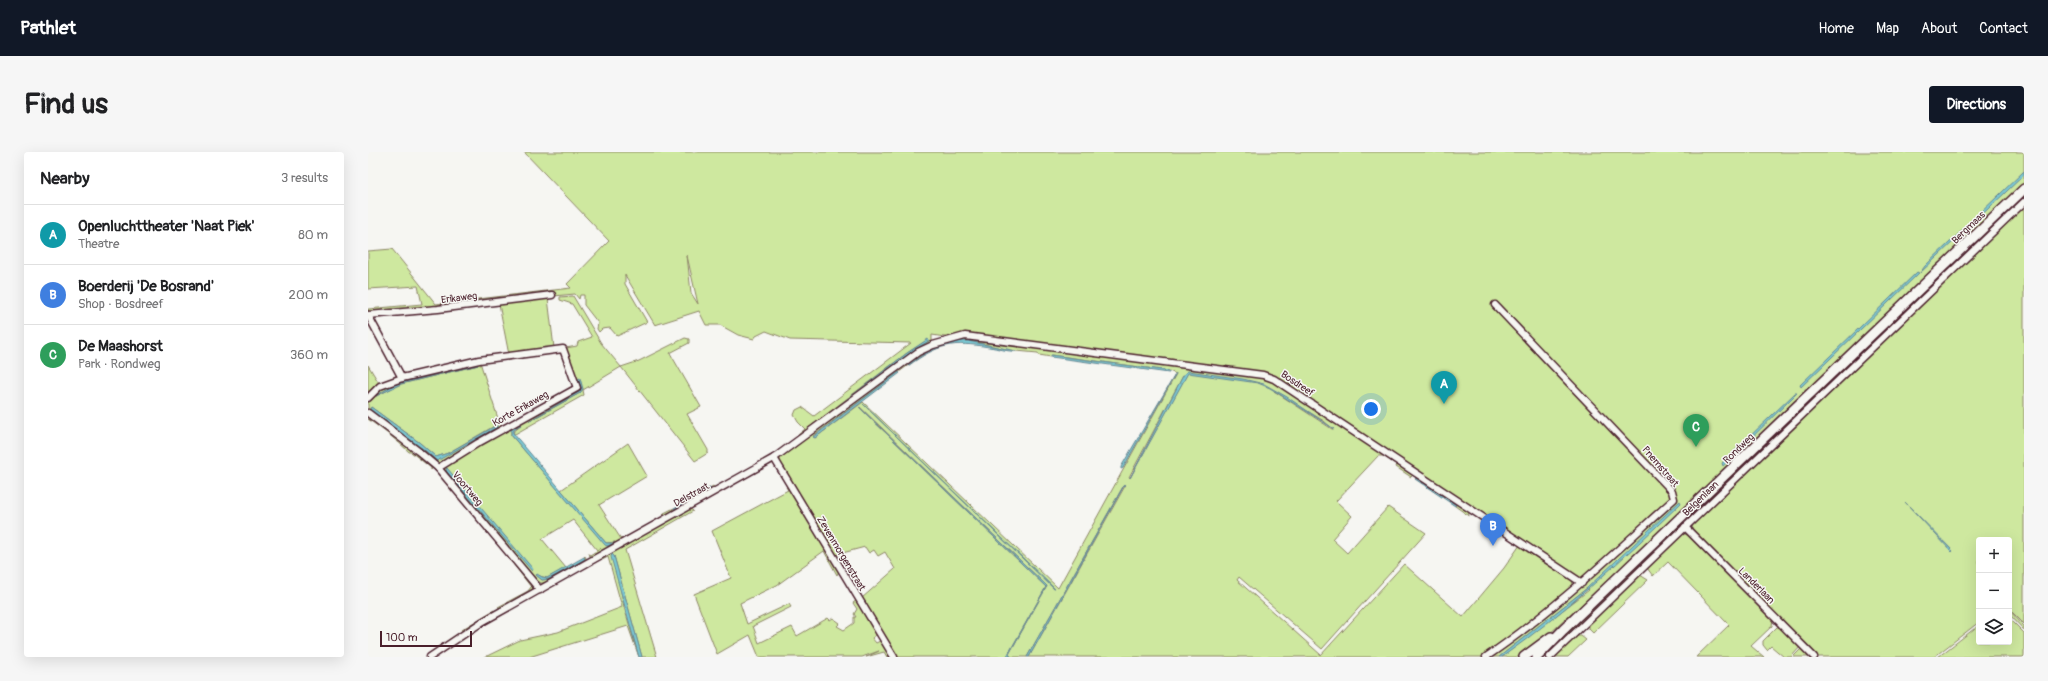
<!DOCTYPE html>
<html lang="en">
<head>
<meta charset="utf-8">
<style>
	:root { --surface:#fff; --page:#f6f6f6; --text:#202124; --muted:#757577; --line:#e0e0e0; --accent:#111827 }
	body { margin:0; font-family:Pangolin,sans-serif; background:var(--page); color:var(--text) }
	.controls { position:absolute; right:12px; bottom:12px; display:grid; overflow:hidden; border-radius:4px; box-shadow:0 4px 16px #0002 }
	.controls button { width:36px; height:36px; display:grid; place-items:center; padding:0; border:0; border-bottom:1px solid var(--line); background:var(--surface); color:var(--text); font:20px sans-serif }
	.scale { position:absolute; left:12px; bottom:10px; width:92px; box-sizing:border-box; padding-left:4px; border:2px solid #4a1f2b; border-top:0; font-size:11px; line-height:14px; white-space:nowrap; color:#4a1f2b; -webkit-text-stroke:3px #f6f6f2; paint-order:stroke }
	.you { position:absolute; left:1003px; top:257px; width:14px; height:14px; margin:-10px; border:3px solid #fff; border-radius:50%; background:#1a73e8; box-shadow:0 0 0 6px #1a73e833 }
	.badge { display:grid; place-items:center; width:26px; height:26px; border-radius:50%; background:var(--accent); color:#fff; font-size:13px; font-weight:700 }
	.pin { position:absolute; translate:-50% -33px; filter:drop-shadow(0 1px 2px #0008) }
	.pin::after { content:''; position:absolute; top:21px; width:14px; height:12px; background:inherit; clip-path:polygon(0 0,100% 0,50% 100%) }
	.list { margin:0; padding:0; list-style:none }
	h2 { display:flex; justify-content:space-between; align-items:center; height:52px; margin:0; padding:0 16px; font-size:17px }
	h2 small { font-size:13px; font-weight:400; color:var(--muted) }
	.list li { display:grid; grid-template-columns:26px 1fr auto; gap:12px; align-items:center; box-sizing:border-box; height:60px; padding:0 16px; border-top:1px solid var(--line) }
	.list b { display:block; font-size:15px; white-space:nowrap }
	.list p { margin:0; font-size:13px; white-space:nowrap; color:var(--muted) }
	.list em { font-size:13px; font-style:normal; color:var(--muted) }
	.icon { flex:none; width:22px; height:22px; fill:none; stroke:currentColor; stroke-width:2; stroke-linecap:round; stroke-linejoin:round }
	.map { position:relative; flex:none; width:1656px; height:505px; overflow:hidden; border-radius:4px }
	header { display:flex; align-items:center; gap:24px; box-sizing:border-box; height:56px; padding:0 20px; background:var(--accent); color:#fff }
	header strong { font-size:19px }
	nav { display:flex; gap:22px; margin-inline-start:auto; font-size:14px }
	.intro { display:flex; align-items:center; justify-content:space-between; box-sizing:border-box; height:96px; padding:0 24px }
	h1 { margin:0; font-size:28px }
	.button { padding:10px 18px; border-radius:4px; background:var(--accent); color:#fff; font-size:14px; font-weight:700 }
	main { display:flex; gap:24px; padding:0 24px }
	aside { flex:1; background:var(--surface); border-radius:4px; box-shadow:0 4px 16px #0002 }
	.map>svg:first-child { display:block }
</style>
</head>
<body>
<header>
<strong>Pathlet</strong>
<nav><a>Home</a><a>Map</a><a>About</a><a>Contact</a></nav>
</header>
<div class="intro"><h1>Find us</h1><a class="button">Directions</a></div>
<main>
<aside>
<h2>Nearby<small>3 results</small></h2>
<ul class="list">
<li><span class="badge" style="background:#0f9aa8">A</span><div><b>Openluchttheater 'Naat Piek'</b><p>Theatre</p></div><em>80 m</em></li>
<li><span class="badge" style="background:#3f7fe0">B</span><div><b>Boerderij 'De Bosrand'</b><p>Shop · Bosdreef</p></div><em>200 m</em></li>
<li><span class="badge" style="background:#2e9e5b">C</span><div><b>De Maashorst</b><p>Park · Rondweg</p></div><em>360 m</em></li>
</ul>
</aside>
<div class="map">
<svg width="1656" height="505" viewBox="0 0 1656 505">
	<rect width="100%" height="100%" fill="#f6f6f2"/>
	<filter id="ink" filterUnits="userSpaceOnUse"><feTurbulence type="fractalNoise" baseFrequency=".025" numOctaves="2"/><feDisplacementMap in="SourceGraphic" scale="8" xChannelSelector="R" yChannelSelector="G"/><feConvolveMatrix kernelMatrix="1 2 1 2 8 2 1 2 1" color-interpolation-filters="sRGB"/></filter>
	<g filter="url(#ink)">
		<g fill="#cee89f" stroke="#8c8465" fill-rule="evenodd">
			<path d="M156,0h1500v472l-15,-15v-69h-30v82l-45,35h-117l-113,-112 -12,-16 1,-6 -3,-4 -144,138h-6l142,-146 -14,11 -28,30 -102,92 -18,13h-18l87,-67 -2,-2 -88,69h-9l92,-72 -114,-75 1,6 -14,-10 1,-2 -43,-29 -2,2 -15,-10 1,-2 -14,-9h-5l-42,45 16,15 -20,23 15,14 41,-46 38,26 -104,116 -83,-72 -2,3 84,75 83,-91 59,53 41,-49 16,-23 52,35 1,5 -1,5 -89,67h-454l96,-171 -1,-1 -97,172h-16l-2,-3 38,-68 -187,-179v1l186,179 -38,68 1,2h-114l-52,-88 19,29 33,-29 -10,-17 -7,4 -4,-6 -5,3 -4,-6 -30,8 -55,-92v-5l145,-107 32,-12 -25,-4v8l-132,95 -2,-3 7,-6 -7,-7 -4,-7 2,-5 6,-3 12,9 97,-73 -121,-3 -24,-9 -10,5 -2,3 -16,-4 -18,-10h-14l-7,-14 -44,14 -30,-50v9l22,38 -30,14 -7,-8 -8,1 -3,3 -2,-3 1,-6 -14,-18v-10h-4l-1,4 -4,-5 -207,19v-4l54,-5 -4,-18 -50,3v-38l24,-2 44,55 135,-16 -4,-4 42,-43zM319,103v1l11,48 -7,-11zM560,188v1l-11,7 -110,81 100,-76zM600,189l48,10 22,2 1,2 12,2 1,-2 117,16 7,3 -118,214 -195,-186 -48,36 -2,-2 113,-84 13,-6zM816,222h3l-57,104 -1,-1zM906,239l50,30 9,8h-1z"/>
			<path d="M205,144l28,47 20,24 18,-6 46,-23 4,1v4l-19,10 31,54 -14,7 21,36v3l-13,8 -74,-94 -38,23 1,5 -69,39h-1l-1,-2 9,-7 -11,6v4l96,111 8,-4 -9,1 -45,-53 67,-47 19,33 -48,29 22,34 6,-3 -1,3 -33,19 -5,-4 2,1 11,-7 -4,2 -24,-30 -31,19 24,29 -19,10 -11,-3 6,5 7,-1 36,-20 -1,-2 1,-1 2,4 -42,23h-4l-8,-5 -89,-109 2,-5 132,-75 -12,-41 11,-2 1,-4 14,-5 -20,-33 -12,-4v-3zM210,227l5,10 -3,4 -51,28 50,-29 2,-4z"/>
			<polygon points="180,146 186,196 141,203 131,152"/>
			<path d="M112,210l21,66 -60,35h-5l-68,-52v-10l8,-10 13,-8zM110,213l-77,19 -25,12 19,-12zM3,255l49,36 16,14 12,-4 48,-28 1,2 -61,34 -9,-9 -57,-43z"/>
			<polygon points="0,213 11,231 30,224 0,243"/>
			<path d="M0,263l37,27 28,25 -2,3v-2l-20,-16h-2c-12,-12 -26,-22 -41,-33z"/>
			<polygon points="371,322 298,365 295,364 296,361 306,356 307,357 345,334 347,336"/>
			<polygon points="421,333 471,419 469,423 456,399 409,433 372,451 379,472 421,452 423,455 385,474 391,491 424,475 429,484 460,466 462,468 465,466 472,471 469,474 476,478 486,471 486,465 488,465 486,462 489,457 485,451 489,448 509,479 508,483 504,486 508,491 514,488 524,505 519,505 516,500 498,505 511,499 494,505 391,505 382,483 349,502 326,442 363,426 344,379 420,338 418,335"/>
			<polygon points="321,356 325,359 257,398 289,505 274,505 246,404 256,455 271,505 260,474 161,505 117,505 152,488 190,480 254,455 240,405 234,408 233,406"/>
			<polygon points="1314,381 1322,384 1405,467 1404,474 1383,494 1396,505 1328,505 1361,473 1300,410 1285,424 1279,416"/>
			<polygon points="137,398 165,434 164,439 134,457 130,455 160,439 163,435 135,399"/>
			<polygon points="1272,423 1280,428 1225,481 1221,477 1221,471"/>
			<polygon points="126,458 126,461 97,478 93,478"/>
			<polygon points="1641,458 1656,474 1656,478 1641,462"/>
			<polygon points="1641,466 1656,481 1656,505 1570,505 1611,473 1611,490 1641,490"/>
			<polygon points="1409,475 1412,475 1433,494 1423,505 1416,505 1403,494 1399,498 1395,493 1395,489"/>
			<polygon points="1208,484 1213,484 1218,488 1200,505 1185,505"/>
			<polygon points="1434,496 1444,505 1425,505"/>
		</g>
		<g fill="#7acad5" stroke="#678691">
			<polygon points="1656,19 1656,23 1552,121 1557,114"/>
			<polygon points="1549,120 1551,121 1433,235 1432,233"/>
			<polygon points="560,187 561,189 549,196 439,278 539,201"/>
			<path d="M600,189l48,10c-8,1 -19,-3 -27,-4 -36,-6 -51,-3 -81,19v-1c18,-13 36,-24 60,-24z"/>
			<polygon points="683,203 801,219 801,221 683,205"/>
			<polygon points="110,213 33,232 8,244 27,232"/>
			<polygon points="820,219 875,227 896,232 919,245 966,277 902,236 890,231 820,221 762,326 816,222"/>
			<polygon points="531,220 532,221 447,286 445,285"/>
			<polygon points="808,221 755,316 753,317 753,315"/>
			<polygon points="212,226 215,237 212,241 161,269 211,240 213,236 210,227"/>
			<polygon points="1427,241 1429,241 1355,314 1354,311"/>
			<polygon points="495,252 687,437 686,437"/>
			<polygon points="3,255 52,291 68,305 80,301 129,273 129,275 69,309 59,300 2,257"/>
			<polygon points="491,255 679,434 641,502 643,505 639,504 678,435"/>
			<polygon points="154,272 145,279 145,281 238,391 247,391 239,394 237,393 143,283 143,278"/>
			<polygon points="79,316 165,417 164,419 79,320 78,317"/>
			<polygon points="1048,326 1088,353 1087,354 1047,327"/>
			<polygon points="757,332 661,505 659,505 756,333"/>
			<polygon points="342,336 343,337 306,357 306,356"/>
			<path d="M1312,349l1,2c-57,55 -114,108 -179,154h-3l87,-68z"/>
			<polygon points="1537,350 1585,399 1584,400"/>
			<polygon points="244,402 246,404 274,505 271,505 243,405"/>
			<polygon points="216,405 217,407 181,427 174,428 168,423 169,422 174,425 179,426"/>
		</g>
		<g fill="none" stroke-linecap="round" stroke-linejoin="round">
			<defs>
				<g id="minor">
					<polyline points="0,163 70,157 184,143"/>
					<polyline points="0,163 34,226"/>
					<polyline points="0,246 12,234 34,226 111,208 195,197 209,236 110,291 70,316"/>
					<polyline points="0,261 50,299 70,316 172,438"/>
					<polyline points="406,306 526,505"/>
					<polyline points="1317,375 1446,505"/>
					<polyline points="62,505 114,470 406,306 550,200 565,193 597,184 895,223 906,227 1214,431"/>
					<path d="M1118,505c68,-46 127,-103 188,-158l-2,-8 -177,-186"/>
					<polyline points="1182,505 1656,50"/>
				</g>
				<g id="primary">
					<polyline points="1156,505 1183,485"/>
					<polyline points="1169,505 1195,478 1656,37"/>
				</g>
			</defs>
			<use href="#minor" stroke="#4a1f2b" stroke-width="9"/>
			<use href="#primary" stroke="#4a1f2b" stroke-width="12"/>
			<use href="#minor" stroke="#f6f6f2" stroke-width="6"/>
			<use href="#primary" stroke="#f6f6f2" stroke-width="9"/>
		</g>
	</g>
	<g text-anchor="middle" stroke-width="3" stroke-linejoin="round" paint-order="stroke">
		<g font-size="10" fill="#4a1f2b" stroke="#f6f6f2">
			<text transform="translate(1600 75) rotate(-44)" y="4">Bergmaas</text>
			<text transform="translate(91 145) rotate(-7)" y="4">Erikaweg</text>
			<text transform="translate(930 231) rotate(34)" y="4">Bosdreef</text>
			<text transform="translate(152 256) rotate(-29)" y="4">Korte Erikaweg</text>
			<text transform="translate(1370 296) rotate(-44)" y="4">Rondweg</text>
			<text transform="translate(1293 314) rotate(49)" y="4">Pnemstraat</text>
			<text transform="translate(100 336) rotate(50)" y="4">Voortweg</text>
			<text transform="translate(323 342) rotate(-29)" y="4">Delstraat</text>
			<text transform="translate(1332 346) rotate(-44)" y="4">Belgenlaan</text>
			<text transform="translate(474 401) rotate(59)" y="4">Zevenmorgenstraat</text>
			<text transform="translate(1389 433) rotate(45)" y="4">Landerlaan</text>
		</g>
	</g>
</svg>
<div class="controls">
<button>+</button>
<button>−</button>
<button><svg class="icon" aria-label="layers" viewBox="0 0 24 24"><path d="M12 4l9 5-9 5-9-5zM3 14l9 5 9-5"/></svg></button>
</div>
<div class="scale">100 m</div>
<div class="you"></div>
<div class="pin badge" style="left:1076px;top:252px;background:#0f9aa8">A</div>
<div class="pin badge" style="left:1125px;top:394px;background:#3f7fe0">B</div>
<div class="pin badge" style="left:1328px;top:295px;background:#2e9e5b">C</div>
</div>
</main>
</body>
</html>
